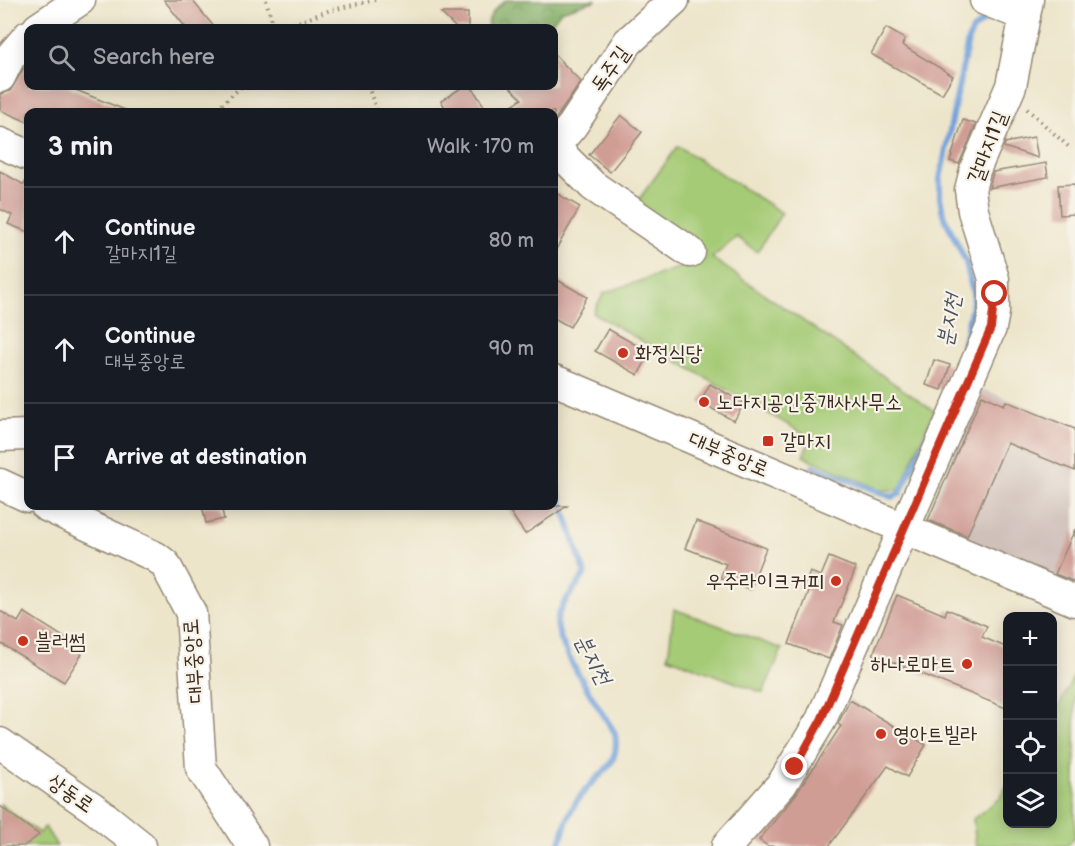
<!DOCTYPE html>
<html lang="en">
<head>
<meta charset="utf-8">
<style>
	:root { --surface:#171b24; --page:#20242c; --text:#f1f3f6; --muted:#9ea1a6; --line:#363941 }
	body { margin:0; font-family:"Balsamiq Sans","Poor Story",sans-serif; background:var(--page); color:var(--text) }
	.controls { position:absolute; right:18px; bottom:18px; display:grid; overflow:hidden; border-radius:12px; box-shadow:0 3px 15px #0003 }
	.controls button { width:54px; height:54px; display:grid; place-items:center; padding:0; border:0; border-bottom:2px solid var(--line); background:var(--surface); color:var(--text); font:30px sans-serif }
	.stop { position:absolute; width:18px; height:18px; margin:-14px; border:4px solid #c8321e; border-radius:50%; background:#fff }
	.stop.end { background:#c8321e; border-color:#fff; box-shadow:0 2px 6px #0008 }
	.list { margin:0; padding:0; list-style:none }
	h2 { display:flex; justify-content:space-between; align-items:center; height:78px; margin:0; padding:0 24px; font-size:26px }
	h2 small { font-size:20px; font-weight:400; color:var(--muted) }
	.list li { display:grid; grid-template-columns:39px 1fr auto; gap:18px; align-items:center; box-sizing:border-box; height:108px; padding:0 24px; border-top:2px solid var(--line) }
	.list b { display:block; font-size:22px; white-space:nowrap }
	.list p { margin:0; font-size:20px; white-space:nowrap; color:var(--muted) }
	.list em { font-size:20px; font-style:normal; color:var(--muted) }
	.icon { flex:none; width:33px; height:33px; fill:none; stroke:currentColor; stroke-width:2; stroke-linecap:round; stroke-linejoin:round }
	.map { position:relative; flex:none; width:1075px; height:846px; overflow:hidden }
	.search { position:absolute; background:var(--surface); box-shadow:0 3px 15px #0003; left:24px; top:24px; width:534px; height:66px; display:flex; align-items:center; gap:15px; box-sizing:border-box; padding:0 21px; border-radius:12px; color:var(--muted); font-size:22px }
	.panel { position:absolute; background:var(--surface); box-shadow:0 3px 15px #0003; left:24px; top:108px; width:534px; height:402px; border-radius:12px }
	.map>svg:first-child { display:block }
</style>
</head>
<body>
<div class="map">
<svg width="1075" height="846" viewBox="0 0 1075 846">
	<defs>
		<pattern id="forest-crowns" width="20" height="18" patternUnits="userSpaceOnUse" patternTransform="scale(1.5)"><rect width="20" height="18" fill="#84af67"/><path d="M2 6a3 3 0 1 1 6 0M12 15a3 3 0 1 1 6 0" fill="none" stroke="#6d8f54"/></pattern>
	</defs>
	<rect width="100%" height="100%" fill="#f7f3e8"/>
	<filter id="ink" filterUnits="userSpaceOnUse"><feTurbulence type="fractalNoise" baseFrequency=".0167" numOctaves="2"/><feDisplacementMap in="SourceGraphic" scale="12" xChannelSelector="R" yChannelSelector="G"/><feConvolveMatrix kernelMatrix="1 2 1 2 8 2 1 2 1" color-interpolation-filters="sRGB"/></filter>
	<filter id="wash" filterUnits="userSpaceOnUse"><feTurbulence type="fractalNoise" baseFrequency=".008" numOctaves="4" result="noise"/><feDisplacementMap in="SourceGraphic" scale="24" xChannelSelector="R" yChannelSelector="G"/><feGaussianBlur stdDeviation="1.35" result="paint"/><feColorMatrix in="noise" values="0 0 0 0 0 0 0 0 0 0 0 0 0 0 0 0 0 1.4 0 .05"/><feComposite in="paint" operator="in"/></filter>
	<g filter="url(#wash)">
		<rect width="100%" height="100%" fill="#ede5ca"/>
		<polygon fill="#cfc0ba" points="982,389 1075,426 1075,586 925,521"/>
		<g fill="#a5cb76" stroke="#707a4a" stroke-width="1.5">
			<polygon points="678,146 782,213 757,252 737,237 712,258 934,411 901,486 897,490 881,490 803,456 811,438 593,313 604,293 693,263 634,206"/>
			<polygon points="674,609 782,649 763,693 668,657"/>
			<polygon points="1075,673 1075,837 1067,846 976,846 973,819 1000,798 1007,785 1008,824 1052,824 1053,719"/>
			<polygon points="0,804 39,833 45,827 57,846 0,846"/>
		</g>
		<path fill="url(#forest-crowns)" stroke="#606c42" stroke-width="1.5" d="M507,0h90l-36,11 -13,17h-61c2,-13 8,-21 20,-28z"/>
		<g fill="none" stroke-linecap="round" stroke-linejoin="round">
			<g stroke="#70a0da" stroke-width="6">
				<polyline points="946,396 962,350 974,298 966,262 943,214 940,197 940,179 968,40 973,30 993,13"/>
				<polyline points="813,466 892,497 900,493 928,435"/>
				<path d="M554,479l31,95c-8,13 -28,33 -28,48 0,25 43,87 58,111 6,37 -19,39 -36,65 -11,15 -15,31 -20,48"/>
			</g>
		</g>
		<g id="blocks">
			<g fill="#d09d95">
				<polygon points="164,0 192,0 215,28 186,28"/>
				<polygon points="441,13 468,13 468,28 456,28"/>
				<polygon points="886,28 905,39 902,45 953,76 942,94 871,54"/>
				<polygon points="554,54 581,82 554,121 554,112 501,112 522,99 509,86 554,86"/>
				<polygon points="24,68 28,70 28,86 66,86 130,112 28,112 28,122 0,110 0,94 10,91"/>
				<polygon points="464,86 471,86 488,112 448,112 441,101"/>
				<polygon points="621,115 642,132 610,172 589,155"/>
				<polygon points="963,120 976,124 959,164 950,161"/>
				<polygon points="1034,137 1038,158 1004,147 1005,143"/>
				<polygon points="1046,163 1048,177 989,188 993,172"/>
				<polygon points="0,171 24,185 28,176 28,232 8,224 12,215 0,209"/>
				<polygon points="1075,184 1075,214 1060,215 1058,185"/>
				<polygon points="554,192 580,207 554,253"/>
				<polygon points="554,278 587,297 570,327 554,318"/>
				<polygon points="608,329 650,353 638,375 595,351"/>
				<polygon points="934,360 950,365 942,390 926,385"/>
				<polygon points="710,384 744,403 734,421 700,402"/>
				<polygon points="982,395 1004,405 1006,401 1075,429 1075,471 1007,443 967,536 928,520"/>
				<polygon points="202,506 221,506 224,519 206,523"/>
				<polygon points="506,506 567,506 525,534"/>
				<polygon points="696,521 766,548 750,589 720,578 726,564 685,548"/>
				<polygon points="1075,529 1075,582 1055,574"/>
				<polygon points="829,557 856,568 834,622 843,625 829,659 789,644 809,591 803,589 810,572 821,576"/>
				<polygon points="897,595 945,615 947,609 987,626 982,637 1008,648 1008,709 873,654"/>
				<polygon points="0,611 18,622 24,612 76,645 74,649 82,654 64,682 0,643"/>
				<polygon points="850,700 926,745 907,777 888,766 829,846 768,846 759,840 797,793 841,726 838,724"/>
				<polygon points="0,806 39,835 24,846 0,846"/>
			</g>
		</g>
	</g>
	<g filter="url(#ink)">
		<use href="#blocks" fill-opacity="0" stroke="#948874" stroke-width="1.5"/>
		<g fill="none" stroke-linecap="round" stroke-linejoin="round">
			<defs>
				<g id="minor">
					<polyline points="985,0 1025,16"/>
					<polyline points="38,28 80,0"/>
					<polyline points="0,77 10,57 28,36"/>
					<polyline points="0,143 28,155"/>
					<polyline points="554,147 572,126 628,42 674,0"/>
					<polyline points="554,147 593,186 690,252"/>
					<polyline points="554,380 1075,601"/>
					<polyline points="0,436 28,435"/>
					<polyline points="0,484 28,497"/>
					<polyline points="46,506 156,557 165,564 191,613 201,768 252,846"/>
					<polyline points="0,743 95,809 141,846"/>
					<polyline points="727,846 782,784 821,720 991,328 994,312 994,279 973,211 970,190 975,170 1011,86 1028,0"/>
				</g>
			</defs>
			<use href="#minor" stroke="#948874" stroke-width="33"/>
			<g stroke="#948874" stroke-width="4" stroke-dasharray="1.5 4.5" stroke-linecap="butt">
				<polyline points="266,0 274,28"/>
				<polyline points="282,28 328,11 375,0"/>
				<polyline points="368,86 377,112"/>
				<polyline points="1027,109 1071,149"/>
				<polyline points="213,112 242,86"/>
			</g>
			<use href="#minor" stroke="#fff" stroke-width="30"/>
		</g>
	</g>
	<g fill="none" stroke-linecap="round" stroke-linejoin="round" filter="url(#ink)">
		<polyline stroke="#c8321e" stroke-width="8" points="795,767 821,720 991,328 995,294"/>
	</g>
	<g fill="#c8321e" stroke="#f7f3e8" stroke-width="2">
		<circle cx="623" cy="353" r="6"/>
		<circle cx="704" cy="402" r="6"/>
		<rect x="762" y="435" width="12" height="12" rx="3"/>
		<circle cx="836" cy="581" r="6"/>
		<circle cx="23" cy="641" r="6"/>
		<circle cx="967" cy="664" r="6"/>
		<circle cx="881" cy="734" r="6"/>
	</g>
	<g text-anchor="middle" stroke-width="4.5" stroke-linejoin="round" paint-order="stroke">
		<g font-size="21" fill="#3b2a1e" stroke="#f7f3e8">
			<text transform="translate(610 69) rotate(-55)" y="7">독주길</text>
			<text transform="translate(987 147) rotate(-69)" y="7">갈마지1길</text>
			<text transform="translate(729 454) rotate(23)" y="7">대부중앙로</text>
			<text transform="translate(193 661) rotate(-94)" y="7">대부중앙로</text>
			<text transform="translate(71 793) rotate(35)" y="7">상동로</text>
		</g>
		<g font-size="21" fill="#3b2a1e" stroke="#f7f3e8" text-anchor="start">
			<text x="635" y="360">화정식당</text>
			<text x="716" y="409">노다지공인중개사사무소</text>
			<text x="780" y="448">갈마지</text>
			<text x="824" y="588" text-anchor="end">우주라이크커피</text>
			<text x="35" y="648">블러썸</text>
			<text x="955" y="671" text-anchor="end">하나로마트</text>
			<text x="893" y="741">영아트빌라</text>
		</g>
		<g font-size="22" font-style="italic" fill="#4e5360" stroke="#f7f3e8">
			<text transform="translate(948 320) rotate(-80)" y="8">분지천</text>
			<text transform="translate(594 659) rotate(62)" y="8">분지천</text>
		</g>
	</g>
</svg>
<div class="controls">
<button>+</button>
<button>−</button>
<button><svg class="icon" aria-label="locate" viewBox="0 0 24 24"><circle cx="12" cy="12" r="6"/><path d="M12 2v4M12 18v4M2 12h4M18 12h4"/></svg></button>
<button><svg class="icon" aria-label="layers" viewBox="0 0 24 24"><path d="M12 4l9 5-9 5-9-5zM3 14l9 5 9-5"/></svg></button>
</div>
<div class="stop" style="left:995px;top:294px"></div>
<div class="stop end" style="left:795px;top:767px"></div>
<div class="search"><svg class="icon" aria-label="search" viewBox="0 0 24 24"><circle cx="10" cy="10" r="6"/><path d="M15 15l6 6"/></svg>Search here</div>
<section class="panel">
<h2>3 min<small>Walk · 170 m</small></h2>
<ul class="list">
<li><svg class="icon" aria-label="ahead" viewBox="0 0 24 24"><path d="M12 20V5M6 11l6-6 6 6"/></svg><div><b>Continue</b><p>갈마지1길</p></div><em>80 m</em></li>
<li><svg class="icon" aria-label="ahead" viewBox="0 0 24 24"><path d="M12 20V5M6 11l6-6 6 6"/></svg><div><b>Continue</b><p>대부중앙로</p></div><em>90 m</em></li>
<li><svg class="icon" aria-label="arrive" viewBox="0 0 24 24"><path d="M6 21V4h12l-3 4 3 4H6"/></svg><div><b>Arrive at destination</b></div></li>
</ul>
</section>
</div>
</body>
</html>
